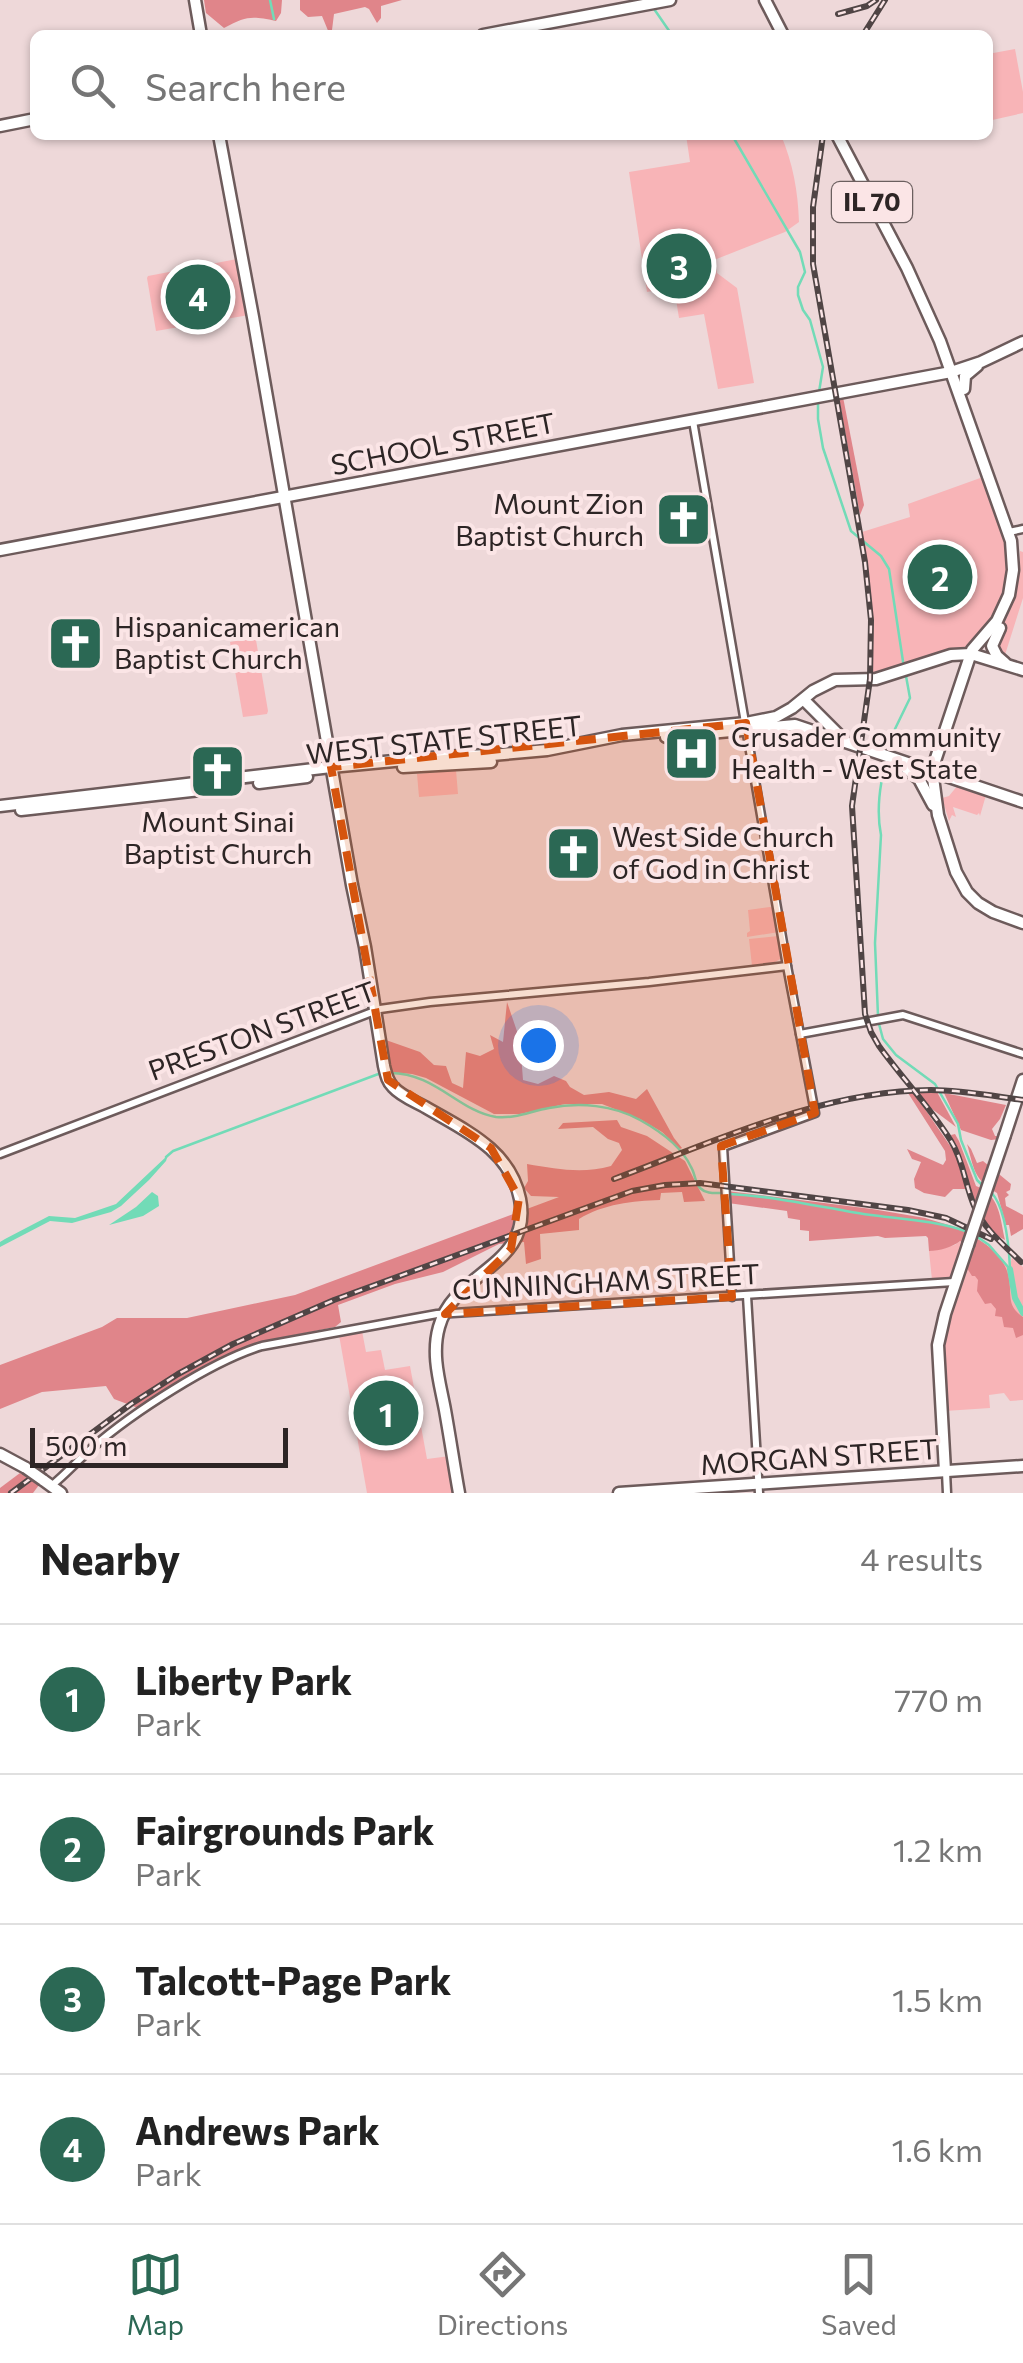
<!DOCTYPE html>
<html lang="en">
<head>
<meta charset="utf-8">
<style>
	:root { --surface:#fff; --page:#f6f6f6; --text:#222; --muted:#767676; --line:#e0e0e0; --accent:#2b6854 }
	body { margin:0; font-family:Commissioner,sans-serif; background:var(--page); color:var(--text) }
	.scale { position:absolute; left:30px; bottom:25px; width:258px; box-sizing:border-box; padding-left:10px; border:5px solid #2d2525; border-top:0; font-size:28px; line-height:35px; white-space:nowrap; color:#2d2525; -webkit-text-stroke:8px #fbe5e6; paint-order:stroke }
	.you { position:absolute; left:538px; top:1045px; width:35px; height:35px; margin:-25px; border:8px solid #fff; border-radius:50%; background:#1a73e8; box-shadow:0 0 0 15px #1a73e833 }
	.badge { display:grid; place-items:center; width:65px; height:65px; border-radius:50%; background:var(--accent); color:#fff; font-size:32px; font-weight:700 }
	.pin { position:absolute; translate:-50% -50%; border:5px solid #fff; box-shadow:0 2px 10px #0006 }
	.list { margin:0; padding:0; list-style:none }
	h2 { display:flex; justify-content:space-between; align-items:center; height:130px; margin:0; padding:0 40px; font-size:42px }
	h2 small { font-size:32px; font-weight:400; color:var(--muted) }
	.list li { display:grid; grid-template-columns:65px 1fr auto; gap:30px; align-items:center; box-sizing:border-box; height:150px; padding:0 40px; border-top:2px solid var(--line) }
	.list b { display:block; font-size:38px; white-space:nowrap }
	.list p { margin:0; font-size:32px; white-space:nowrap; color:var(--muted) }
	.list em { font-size:32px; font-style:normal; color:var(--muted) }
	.icon { flex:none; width:55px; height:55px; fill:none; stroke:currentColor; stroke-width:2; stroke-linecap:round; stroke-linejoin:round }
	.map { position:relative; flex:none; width:1023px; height:1493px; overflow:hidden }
	.search { position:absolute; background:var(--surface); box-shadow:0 2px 8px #0004; left:30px; right:30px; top:30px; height:110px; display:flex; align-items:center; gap:25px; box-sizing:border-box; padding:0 35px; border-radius:15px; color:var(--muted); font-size:38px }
	.sheet { height:730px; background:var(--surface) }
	nav { display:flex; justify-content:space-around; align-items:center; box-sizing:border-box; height:140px; border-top:2px solid var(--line); background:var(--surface); font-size:28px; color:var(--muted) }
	nav a { display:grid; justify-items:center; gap:5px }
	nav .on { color:var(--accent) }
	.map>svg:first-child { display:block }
</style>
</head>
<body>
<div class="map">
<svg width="1023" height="1493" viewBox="0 0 1023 1493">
	<rect width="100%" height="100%" fill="#eed8d9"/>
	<g fill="#f8b4b7">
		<polygon points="1015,49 1023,92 1023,113 988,121 988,54"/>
		<path d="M686,135h95c12,29 17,56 18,87l-14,10 -71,28 3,13 20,15 17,95 -36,6 -14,-75 -25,4 -5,-31 -27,5 -18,-120 61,-10z"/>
		<polygon points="237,259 239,261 249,315 156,331 147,278 148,276"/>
		<polygon points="983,477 986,478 1008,538 1011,576 1001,610 967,650 872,676 872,604 862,532 910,517 908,504"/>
		<path d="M1020,551l3,1v46l-19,60 -10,-18c19,-28 26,-55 26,-89z"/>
		<polygon points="253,638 256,640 268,711 267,714 243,717 230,642"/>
		<polygon points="456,770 458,794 419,797 417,774"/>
		<polygon points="958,785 986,795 980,816 979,813 977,815 953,807 956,817 952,815 949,821 942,798 949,796"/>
		<polygon points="770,907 774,908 779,932 747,937 747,933 750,931 748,910"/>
		<polygon points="778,936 780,938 782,958 775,962 752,966 749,939"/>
		<polygon points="974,1237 1009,1268 1012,1258 1023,1267 1023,1400 1010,1401 1004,1393 989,1395 990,1408 945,1411 942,1341"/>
		<polygon points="960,1241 965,1242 954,1276 951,1279 932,1280 929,1251 955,1245"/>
		<polygon points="362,1331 366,1352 381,1350 385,1370 410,1366 427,1459 450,1456 456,1493 367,1493 339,1335"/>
	</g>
	<g fill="#e0858a">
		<path d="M204,0h78l-1,13 -5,8c-25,-5 -29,-5 -52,7l-18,-15z"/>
		<polygon points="300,0 402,0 381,6 381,18 377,23 369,9 365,7 334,14 332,30 329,33 322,16 308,17 300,10"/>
		<polygon points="839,397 843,397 864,505 860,515"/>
		<polygon points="507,1002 520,1040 523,1080 538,1084 554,1076 566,1081 570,1087 584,1095 609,1092 636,1099 647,1089 674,1138 682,1148 680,1149 662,1132 640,1119 602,1104 565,1104 520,1114 494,1114 426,1078 412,1074 388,1072 383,1039 420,1052 434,1065 446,1066 452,1083 463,1088 466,1052 480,1056 494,1049 490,1035 503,1042"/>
		<polygon points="937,1092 956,1127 928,1106 916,1093"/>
		<path d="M908,1093h6l43,63 -6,-21 4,-1 4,7 17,45c24,9 24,32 29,54 -25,-12 -33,-46 -42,-71l3,20h-13l-8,8 -21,-4 -9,-5 -1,-9 7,-17 -9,-3 -5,-10 36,16 3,-5 -1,-9z"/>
		<polygon points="944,1093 1006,1105 1000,1119 992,1129 995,1136 1000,1136 1000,1139 991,1140 961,1130"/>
		<path d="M617,1120l4,7 26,9 38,25 20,40 -21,1 -2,-10 -21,1 -1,7c-27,1 -57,4 -81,19v11l-39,4 1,25 -15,5 -2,-22 -25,2 -56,28 -48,12 -57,21 3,17 -6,5 -76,15 -37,16 -84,50 -24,-9 -8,-13 -64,6 -42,17v-44l102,-38 15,-9h70l108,-23 264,-98 -28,-1 -7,-8 4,-7 -1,-17c30,5 55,10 84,2l11,-16 -3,-7 -11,-4 -15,-12 -35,2 5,-6z"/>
		<path d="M967,1144l4,5 6,14 6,-2 28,23 -1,6 -4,2 3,3 -4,3 1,8 17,9v14l-12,7 -2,-11h-3l-9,-32c-24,-14 -23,-25 -30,-49z"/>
		<path d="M727,1191l145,18 53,9 44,13 -4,11 -5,-1c-7,6 -21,10 -31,10l-1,-13 -2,-2 -41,2 -7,-2 -69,5v-10l-9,-1v-10l-12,-2 -1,-7 -59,-8z"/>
		<path d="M974,1237c14,7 30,21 34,37 5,20 -3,31 15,43v18l-7,3 -3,-10 -9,-1 -2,-10 -7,-1 1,-7 -5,-6 -6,1 -8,-13 1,-11 -3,-4h-3l-7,-11z"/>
		<polygon points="20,1473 39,1485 33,1493 0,1493 0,1488"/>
	</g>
	<g fill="#72dbb7">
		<polygon points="168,1155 166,1161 149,1180 121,1206 111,1212 72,1223 50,1221 0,1247 0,1242 5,1239 49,1216 75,1218 116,1204"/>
		<polygon points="152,1192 158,1196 159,1206 143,1216 109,1225 136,1207"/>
	</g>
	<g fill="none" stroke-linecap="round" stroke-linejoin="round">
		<g stroke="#72dbb7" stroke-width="2.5">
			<polyline points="270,0 274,19"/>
			<polyline points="652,6 672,35"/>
			<polyline points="732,135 800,252 805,272 798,287 798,295 803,310 810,320 823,367 819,392"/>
			<polyline points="818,400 818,419 823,448 851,531 881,556 889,569 904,668"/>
			<polyline points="887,753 894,731 910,698 906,676"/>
			<path d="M878,1016l-3,-73 6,-108c-5,-25 -1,-50 5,-75"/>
			<polyline points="879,1024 883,1039 896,1055 935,1084 958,1124 961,1140 977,1180 985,1188"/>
			<path d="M389,1073c45,-1 71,39 107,44 19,2 35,-6 53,-9 31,-6 64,-3 91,12 18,10 42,27 51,47 4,6 4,16 9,21 6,6 14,5 22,5"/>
			<polyline points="166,1157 173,1151 381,1073"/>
			<path d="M991,1192c15,16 18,55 19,77"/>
			<path d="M730,1194c39,2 77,10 116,17 39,8 84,7 122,21"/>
			<polyline points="976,1236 989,1245 1009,1268"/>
		</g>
		<polyline stroke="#72dbb7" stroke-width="6" points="1010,1269 1015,1298 1023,1313"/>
		<defs>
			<g id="minor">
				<polyline points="693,421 787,966 815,1113 723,1147 732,1297"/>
				<polyline points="1009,532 1023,529"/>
				<polyline points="800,1034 903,1015 1023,1054"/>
				<polyline points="0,1154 380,1009 430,1002 649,982 787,966"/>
				<polyline points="747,1296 759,1493"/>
				<polyline points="946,1472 947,1493"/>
				<path d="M51,1486c15,-12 27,-26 41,-38 40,-35 120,-87 170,-102l175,-32 517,-32"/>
			</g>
			<g id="major">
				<polyline points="195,0 201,35"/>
				<polyline points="765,0 783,35"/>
				<polyline points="483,35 670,0"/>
				<polyline points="0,126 35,119"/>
				<path d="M219,135l34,182 99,568 13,62 19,119c2,8 3,15 9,21 8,9 21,14 32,20 39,23 85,42 95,92 13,67 -66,72 -81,128 -8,28 1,56 6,83 5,28 9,55 14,83"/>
				<polyline points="837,135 907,268 940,341 1011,541 1013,570 1009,595 997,621 972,650 932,770 938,815 956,872 967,892 978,903 993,912 1023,923"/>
				<polyline points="964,389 965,376 977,366"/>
				<polyline points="0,550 951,372 981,362 1023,342"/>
				<polyline points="1000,628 992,646 997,656 1005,663"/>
				<polyline points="804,700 842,738"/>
				<polyline points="666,737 795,725 1023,802"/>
				<polyline points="901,764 919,779 933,805"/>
				<polyline points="403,767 491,762"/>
				<polyline points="259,783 307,777"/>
				<polyline points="0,806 331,767 436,757 492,755 547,750 622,735 746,723 776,717 792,708 813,691 835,680 876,679 951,655 971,654 1023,670"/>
				<polyline points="21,810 218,788"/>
				<polyline points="1005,1135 1023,1080"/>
				<polyline points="0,1454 26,1468"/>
				<polyline points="945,1471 938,1345 945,1314 968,1245"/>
				<polyline points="43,1480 61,1493"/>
				<polyline points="619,1493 1023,1466"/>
			</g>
		</defs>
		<use href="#minor" stroke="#6d5b5b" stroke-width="11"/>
		<use href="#major" stroke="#6d5b5b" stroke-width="15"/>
		<use href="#minor" stroke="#fff" stroke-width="6"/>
		<use href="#major" stroke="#fff" stroke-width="10"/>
		<defs>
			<g id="rail">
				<polyline points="838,14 867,6 876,0"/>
				<polyline points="863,35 885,0"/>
				<path d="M823,135l-10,72v57l52,298 6,58 -1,59 -18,127 13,208 6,18 8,14c23,32 51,61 72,95 13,21 14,45 24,67 10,22 29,37 46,54"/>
				<path d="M614,1179c102,-38 206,-88 317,-89 31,0 62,6 92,10"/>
				<polyline points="11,1493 131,1404 178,1374 233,1344 334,1300 632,1191 665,1185 700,1183 908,1210 946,1218 991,1239"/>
			</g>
		</defs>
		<use href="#rail" stroke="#504545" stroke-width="6"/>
		<use href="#rail" stroke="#fbe5e6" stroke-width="2.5" stroke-dasharray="8" stroke-linecap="butt"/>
		<defs>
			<g id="major-bridge">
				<polyline points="968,1245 1005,1135"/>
				<polyline points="26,1468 43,1480"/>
			</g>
		</defs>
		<use href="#major-bridge" stroke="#6d5b5b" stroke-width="15" stroke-linecap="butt"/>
		<use href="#major-bridge" stroke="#fff" stroke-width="10"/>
	</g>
	<path fill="#d5540e" fill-opacity="0.2" stroke="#d5540e" stroke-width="8" stroke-dasharray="20 12" stroke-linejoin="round" d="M746,723l69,390 -94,33 11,151 -287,17 66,-65 8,-51 -28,-50 -103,-68 -57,-313z"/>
	<defs>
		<symbol id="church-square" viewBox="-11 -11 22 22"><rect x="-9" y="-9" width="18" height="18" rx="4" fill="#2b6854" stroke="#fbe5e6"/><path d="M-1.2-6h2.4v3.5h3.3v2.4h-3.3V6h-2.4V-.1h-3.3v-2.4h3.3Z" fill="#fff"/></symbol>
		<symbol id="hospital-square" viewBox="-11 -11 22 22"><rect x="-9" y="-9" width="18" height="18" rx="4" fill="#2b6854" stroke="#fbe5e6"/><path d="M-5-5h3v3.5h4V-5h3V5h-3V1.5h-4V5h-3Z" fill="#fff"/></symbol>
	</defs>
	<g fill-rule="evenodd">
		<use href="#church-square" x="652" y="488" width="63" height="63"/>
		<use href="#church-square" x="44" y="612" width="63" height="63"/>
		<use href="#hospital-square" x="660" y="722" width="63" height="63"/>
		<use href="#church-square" x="186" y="740" width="63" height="63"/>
		<use href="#church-square" x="542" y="822" width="63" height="63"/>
	</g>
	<g text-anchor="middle" stroke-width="8" stroke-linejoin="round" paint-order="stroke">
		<rect fill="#fbe5e6" stroke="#6b5f5f" stroke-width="2.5" x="832" y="182" width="80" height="40" rx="8"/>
		<g font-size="25" font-weight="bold" fill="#2d2525">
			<text x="872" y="211">IL 70</text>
		</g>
		<g font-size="28" fill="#2d2525" stroke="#fbe5e6">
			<text transform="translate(443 444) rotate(-11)" y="10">SCHOOL STREET</text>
			<text transform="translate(444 740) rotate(-6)" y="10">WEST STATE STREET</text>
			<text transform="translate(262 1031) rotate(-20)" y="10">PRESTON STREET</text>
			<text transform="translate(606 1282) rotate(-3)" y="10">CUNNINGHAM STREET</text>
			<text transform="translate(819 1457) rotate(-4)" y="10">MORGAN STREET</text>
		</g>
		<g font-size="28" fill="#2d2525" stroke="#fbe5e6" text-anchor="start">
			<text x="644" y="514" text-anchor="end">Mount Zion<tspan x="644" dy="32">Baptist Church</tspan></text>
			<text x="114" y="637">Hispanicamerican<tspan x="114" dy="32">Baptist Church</tspan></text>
			<text x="731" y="747">Crusader Community<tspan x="731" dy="32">Health - West State</tspan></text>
			<text x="218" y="832" text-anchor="middle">Mount Sinai<tspan x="218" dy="32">Baptist Church</tspan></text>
			<text x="612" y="847">West Side Church<tspan x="612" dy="32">of God in Christ</tspan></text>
		</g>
	</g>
</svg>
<div class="scale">500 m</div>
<div class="you"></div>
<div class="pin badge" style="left:386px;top:1413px">1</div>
<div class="pin badge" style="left:940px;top:577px">2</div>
<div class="pin badge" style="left:679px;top:266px">3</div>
<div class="pin badge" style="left:198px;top:297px">4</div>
<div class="search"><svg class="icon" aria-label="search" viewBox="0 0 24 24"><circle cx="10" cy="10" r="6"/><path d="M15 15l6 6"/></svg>Search here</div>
</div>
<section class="sheet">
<h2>Nearby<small>4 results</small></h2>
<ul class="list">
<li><span class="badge">1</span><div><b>Liberty Park</b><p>Park</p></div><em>770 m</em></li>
<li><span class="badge">2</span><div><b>Fairgrounds Park</b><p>Park</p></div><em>1.2 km</em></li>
<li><span class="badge">3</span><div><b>Talcott-Page Park</b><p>Park</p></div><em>1.5 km</em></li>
<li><span class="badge">4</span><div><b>Andrews Park</b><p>Park</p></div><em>1.6 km</em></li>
</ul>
</section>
<nav>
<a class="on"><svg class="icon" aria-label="map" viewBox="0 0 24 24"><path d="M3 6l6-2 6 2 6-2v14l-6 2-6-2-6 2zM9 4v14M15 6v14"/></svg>Map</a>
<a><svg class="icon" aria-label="directions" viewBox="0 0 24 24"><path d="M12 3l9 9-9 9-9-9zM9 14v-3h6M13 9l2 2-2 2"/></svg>Directions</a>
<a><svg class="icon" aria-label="saved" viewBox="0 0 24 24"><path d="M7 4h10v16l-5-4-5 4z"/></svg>Saved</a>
</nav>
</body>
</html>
